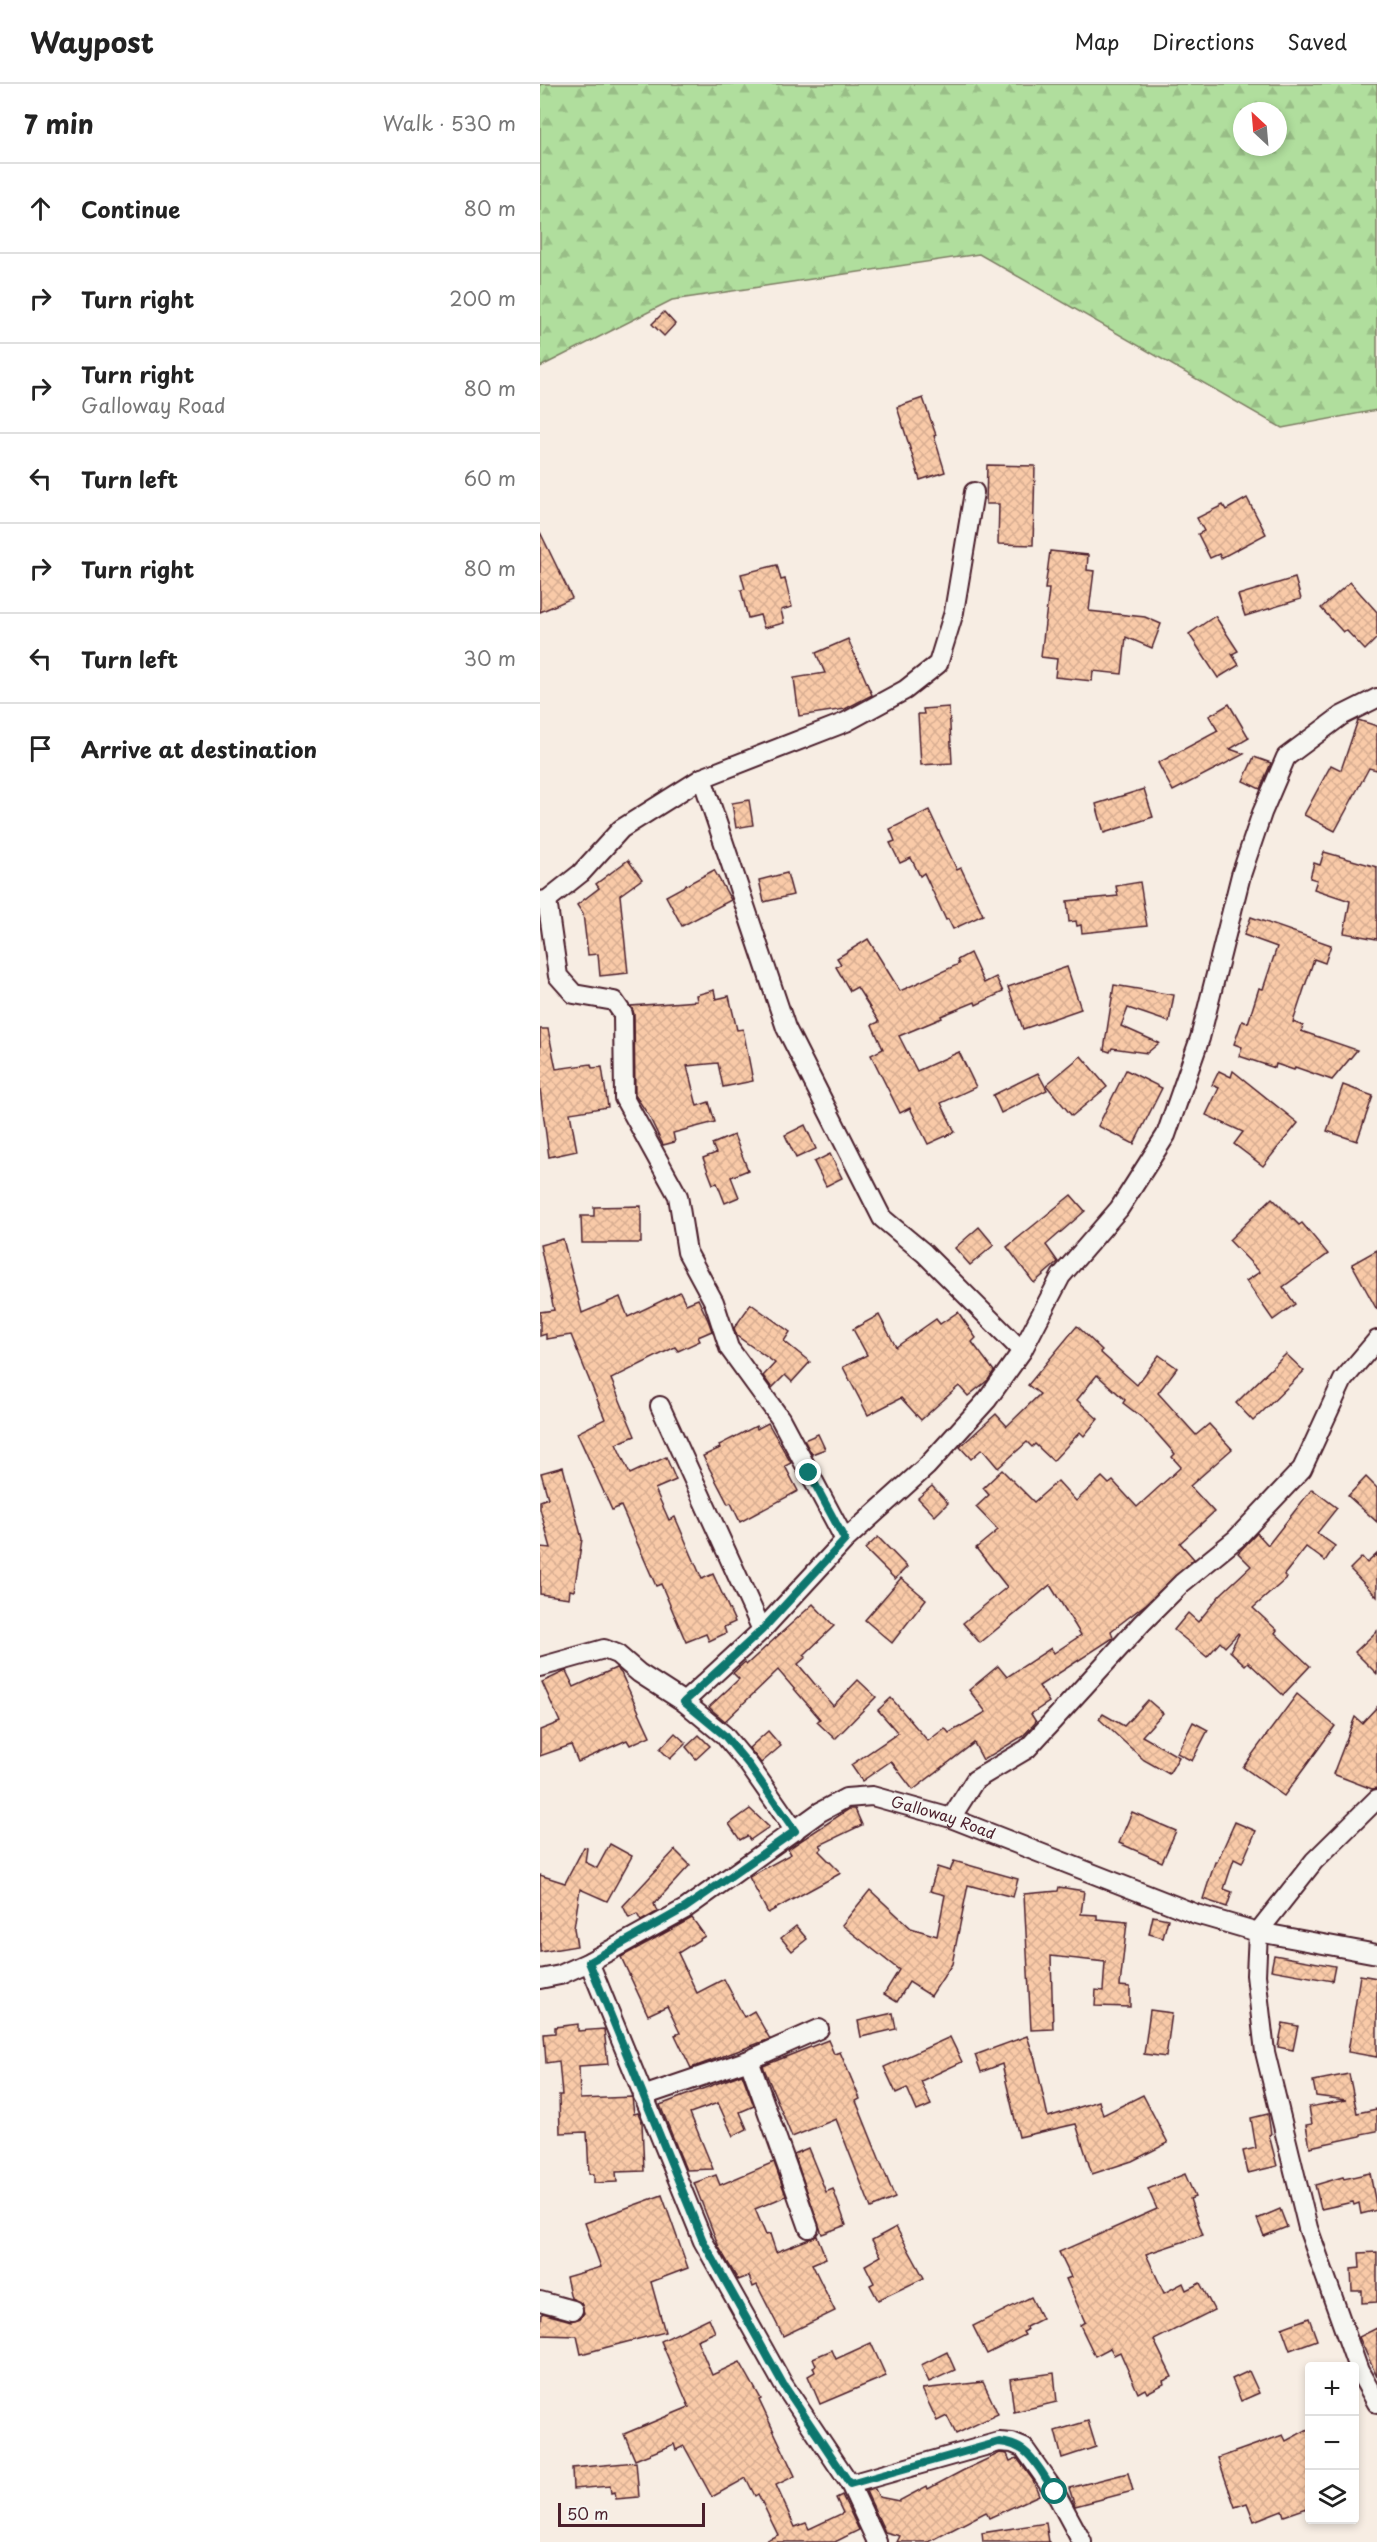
<!DOCTYPE html>
<html lang="en">
<head>
<meta charset="utf-8">
<style>
	:root { --surface:#fff; --page:#f6f6f6; --text:#222; --muted:#767676; --line:#e0e0e0 }
	body { margin:0; font-family:"Playpen Sans",sans-serif; background:var(--page); color:var(--text) }
	.controls { position:absolute; right:18px; bottom:18px; display:grid; overflow:hidden; border-radius:6px; box-shadow:0 3px 9px #0003 }
	.controls button { width:54px; height:54px; display:grid; place-items:center; padding:0; border:0; border-bottom:2px solid var(--line); background:var(--surface); color:var(--text); font:30px sans-serif }
	.compass { position:absolute; left:693px; top:18px; width:54px; height:54px; border-radius:50%; background:var(--surface); box-shadow:0 3px 9px #0003; rotate:334deg }
	.scale { position:absolute; left:18px; bottom:15px; width:147px; box-sizing:border-box; padding-left:6px; border:3px solid #4a1f2b; border-top:0; font-size:16px; line-height:21px; white-space:nowrap; color:#4a1f2b; -webkit-text-stroke:4px #f6f6f2; paint-order:stroke }
	.stop { position:absolute; width:18px; height:18px; margin:-14px; border:4px solid #0f766e; border-radius:50%; background:#fff }
	.stop.end { background:#0f766e; border-color:#fff; box-shadow:0 2px 6px #0008 }
	.list { margin:0; padding:0; list-style:none }
	h2 { display:flex; justify-content:space-between; align-items:center; height:78px; margin:0; padding:0 24px; font-size:26px }
	h2 small { font-size:20px; font-weight:400; color:var(--muted) }
	.list li { display:grid; grid-template-columns:39px 1fr auto; gap:18px; align-items:center; box-sizing:border-box; height:90px; padding:0 24px; border-top:2px solid var(--line) }
	.list b { display:block; font-size:22px; white-space:nowrap }
	.list p { margin:0; font-size:20px; white-space:nowrap; color:var(--muted) }
	.list em { font-size:20px; font-style:normal; color:var(--muted) }
	.icon { flex:none; width:33px; height:33px; fill:none; stroke:currentColor; stroke-width:2; stroke-linecap:round; stroke-linejoin:round }
	.map { position:relative; flex:none; width:837px; height:2458px; overflow:hidden }
	header { display:flex; align-items:center; gap:36px; box-sizing:border-box; height:84px; padding:0 30px; background:var(--surface); border-bottom:2px solid var(--line) }
	header strong { font-size:28px }
	nav { display:flex; gap:33px; margin-inline-start:auto; font-size:21px }
	main { display:flex }
	aside { flex:1; background:var(--surface) }
	.map>svg:first-child { display:block }
</style>
</head>
<body>
<header>
<strong>Waypost</strong>
<nav><a>Map</a><a>Directions</a><a>Saved</a></nav>
</header>
<main>
<aside>
<h2>7 min<small>Walk · 530 m</small></h2>
<ul class="list">
<li><svg class="icon" aria-label="ahead" viewBox="0 0 24 24"><path d="M12 20V5M6 11l6-6 6 6"/></svg><div><b>Continue</b></div><em>80 m</em></li>
<li><svg class="icon" aria-label="right" viewBox="0 0 24 24"><path d="M7 20v-9h11M14 6l5 5-5 5"/></svg><div><b>Turn right</b></div><em>200 m</em></li>
<li><svg class="icon" aria-label="right" viewBox="0 0 24 24"><path d="M7 20v-9h11M14 6l5 5-5 5"/></svg><div><b>Turn right</b><p>Galloway Road</p></div><em>80 m</em></li>
<li><svg class="icon" aria-label="left" viewBox="0 0 24 24"><path d="M17 20v-9H6M10 6l-5 5 5 5"/></svg><div><b>Turn left</b></div><em>60 m</em></li>
<li><svg class="icon" aria-label="right" viewBox="0 0 24 24"><path d="M7 20v-9h11M14 6l5 5-5 5"/></svg><div><b>Turn right</b></div><em>80 m</em></li>
<li><svg class="icon" aria-label="left" viewBox="0 0 24 24"><path d="M17 20v-9H6M10 6l-5 5 5 5"/></svg><div><b>Turn left</b></div><em>30 m</em></li>
<li><svg class="icon" aria-label="arrive" viewBox="0 0 24 24"><path d="M6 21V4h12l-3 4 3 4H6"/></svg><div><b>Arrive at destination</b></div></li>
</ul>
</aside>
<div class="map">
<svg width="837" height="2458" viewBox="0 0 837 2458">
	<defs>
		<pattern id="forest-firs" width="22" height="20" patternUnits="userSpaceOnUse" patternTransform="scale(1.5)"><rect width="22" height="20" fill="#b0de9d"/><path d="M5 1l3.5 6h-7zM16 11l3.5 6h-7z" fill="#99be87"/></pattern>
		<pattern id="building-cross-hatch" width="8" height="8" patternUnits="userSpaceOnUse" patternTransform="scale(1.5)"><rect width="8" height="8" fill="#f9caa8"/><path d="M0 0l8 8M0 8l8-8" fill="none" stroke="#d7ad91"/></pattern>
	</defs>
	<rect width="100%" height="100%" fill="#f7ede3"/>
	<filter id="ink" filterUnits="userSpaceOnUse"><feTurbulence type="fractalNoise" baseFrequency=".0167" numOctaves="2"/><feDisplacementMap in="SourceGraphic" scale="12" xChannelSelector="R" yChannelSelector="G"/><feConvolveMatrix kernelMatrix="1 2 1 2 8 2 1 2 1" color-interpolation-filters="sRGB"/></filter>
	<g filter="url(#ink)">
		<path fill="url(#forest-firs)" stroke="#7d7e64" stroke-width="1.5" fill-rule="evenodd" d="M0,0h837v326l-95,18 -303,-174 -307,46 -132,67zM702,27h36v36h-36z"/>
		<g fill="url(#building-cross-hatch)" stroke="#4a1f2b" stroke-width="1.5">
			<polygon points="124,228 135,240 124,252 112,240"/>
			<polygon points="383,314 396,351 394,352 405,388 380,396 357,323"/>
			<polygon points="447,381 495,382 493,461 458,460 459,420 446,420"/>
			<polygon points="707,414 726,450 681,474 679,470 670,474 658,450 664,447 657,434 683,421 686,426"/>
			<polygon points="0,448 32,514 0,528"/>
			<polygon points="510,467 548,471 547,486 554,487 549,527 605,533 621,540 612,564 586,553 582,590 553,587 552,597 515,593 517,575 501,573 509,505 505,505"/>
			<polygon points="237,481 241,496 245,495 252,523 241,526 244,539 224,544 220,531 208,534 201,506 205,505 201,490"/>
			<polygon points="755,494 761,515 705,532 698,511"/>
			<polygon points="810,498 837,528 837,554 825,566 806,546 803,548 781,524"/>
			<polygon points="675,532 698,567 692,570 699,581 678,594 649,550"/>
			<polygon points="308,555 332,611 305,625 259,632 254,594 285,589 276,569"/>
			<polygon points="689,620 709,654 690,665 704,670 633,707 618,679 678,647 669,632"/>
			<polygon points="409,623 412,679 381,681 378,630 384,630 383,625"/>
			<polygon points="818,636 837,642 837,686 829,684 795,747 764,731 791,681 801,686"/>
			<polygon points="714,673 731,679 720,705 703,697"/>
			<polygon points="604,705 613,733 564,749 556,720"/>
			<polygon points="209,716 213,741 196,744 192,719"/>
			<polygon points="389,726 417,786 421,784 443,831 413,845 408,835 406,836 384,789 380,792 371,774 360,779 350,759 355,757 350,745"/>
			<polygon points="784,768 837,783 837,855 804,849 810,817 774,805 777,796 770,794 774,779 780,781"/>
			<polygon points="88,776 102,795 80,811 88,889 60,892 58,870 48,871 43,830 37,821 59,804 56,800"/>
			<polygon points="174,786 191,816 142,842 126,812"/>
			<polygon points="247,789 253,811 224,818 219,796"/>
			<polygon points="600,798 607,842 542,849 541,841 537,842 536,837 529,838 527,817 578,812 576,802"/>
			<polygon points="711,833 791,861 785,879 774,875 753,938 763,942 761,947 817,966 792,996 755,983 754,986 736,980 735,984 699,972 702,963 694,960 702,937 708,939 719,904 723,905 737,863 704,851"/>
			<polygon points="328,855 360,907 419,880 417,876 430,869 444,899 456,893 463,908 436,921 435,918 401,932 402,934 359,952 377,987 419,968 436,1003 401,1019 415,1048 388,1060 370,1024 360,1029 331,971 343,965 332,941 339,938 317,903 310,907 296,883 301,880 297,874"/>
			<polygon points="527,883 541,925 483,945 468,903"/>
			<polygon points="574,901 634,911 629,938 588,924 581,942 619,959 607,969 572,964 570,968 564,966"/>
			<polygon points="174,906 176,915 189,912 197,946 203,945 213,997 183,1003 178,979 147,982 157,1022 169,1018 175,1038 133,1049 135,1058 123,1061 109,1032 95,1011 94,930 91,922 157,917 156,911"/>
			<polygon points="0,945 8,945 16,985 51,980 52,984 62,983 68,1023 30,1029 37,1067 9,1073 0,1005"/>
			<polygon points="541,972 567,1003 532,1032 506,1001"/>
			<polygon points="586,986 622,1004 594,1060 558,1042"/>
			<polygon points="679,987 691,993 693,987 758,1039 723,1082 694,1060 703,1048 666,1031 679,1004 672,1001"/>
			<polygon points="498,989 507,1006 461,1029 453,1011"/>
			<polygon points="803,1001 833,1012 817,1057 787,1047"/>
			<polygon points="265,1041 276,1065 256,1074 245,1051"/>
			<polygon points="194,1051 208,1086 191,1093 199,1113 185,1119 177,1099 173,1100 163,1074 176,1069 172,1060"/>
			<polygon points="290,1070 302,1094 286,1102 274,1078"/>
			<polygon points="531,1111 545,1127 506,1161 518,1178 494,1199 467,1163"/>
			<polygon points="732,1114 759,1141 762,1139 788,1170 743,1203 755,1220 733,1236 706,1197 720,1188 689,1156"/>
			<polygon points="101,1122 101,1159 42,1159 41,1132 54,1132 54,1123"/>
			<polygon points="439,1143 454,1161 430,1181 415,1164"/>
			<polygon points="23,1155 42,1229 80,1213 88,1233 140,1208 146,1220 158,1215 168,1236 172,1247 158,1253 160,1257 138,1267 135,1263 71,1295 95,1352 76,1360 90,1390 126,1373 136,1396 115,1405 129,1436 135,1433 162,1495 173,1490 195,1538 184,1543 186,1549 169,1557 166,1550 146,1558 121,1500 116,1502 81,1422 72,1426 37,1349 65,1335 31,1251 6,1255 6,1250 0,1252 0,1228 14,1226 0,1161"/>
			<polygon points="837,1166 837,1226 812,1180"/>
			<polygon points="211,1220 250,1248 244,1257 270,1278 252,1298 245,1291 232,1304 223,1292 235,1279 197,1252 194,1244"/>
			<polygon points="418,1228 436,1254 432,1258 454,1287 448,1296 428,1312 419,1302 381,1336 361,1314 328,1331 303,1283 327,1271 313,1245 339,1231 356,1263 396,1235 400,1240"/>
			<polygon points="537,1242 562,1266 560,1268 597,1301 619,1271 637,1284 618,1309 656,1351 669,1340 692,1365 650,1402 674,1428 640,1459 654,1475 606,1520 571,1547 573,1554 499,1602 509,1618 491,1630 496,1638 483,1652 443,1676 434,1659 373,1706 351,1677 322,1697 311,1681 358,1649 338,1626 351,1614 388,1657 405,1644 409,1649 446,1628 429,1606 458,1582 467,1593 511,1564 514,1569 541,1551 510,1501 440,1559 423,1539 467,1503 436,1464 458,1446 436,1423 449,1411 443,1404 462,1386 494,1418 518,1397 536,1417 562,1393 569,1400 573,1397 597,1423 641,1383 632,1373 635,1370 605,1336 583,1319 585,1316 557,1291 537,1316 558,1335 544,1352 540,1348 513,1377 495,1360 492,1363 487,1358 458,1384 442,1365 431,1375 420,1363 456,1330 467,1342 500,1310 488,1301"/>
			<polygon points="746,1270 764,1287 713,1337 696,1319"/>
			<polygon points="228,1339 251,1379 245,1382 258,1407 200,1438 191,1419 188,1420 163,1372 180,1364 179,1361 216,1342 217,1345"/>
			<polygon points="278,1350 285,1365 272,1370 264,1356"/>
			<polygon points="23,1383 42,1455 34,1507 30,1506 29,1514 0,1510 0,1463 11,1464 0,1425 0,1417 8,1414 1,1389"/>
			<polygon points="826,1393 837,1404 837,1438 808,1412"/>
			<polygon points="392,1402 408,1419 395,1432 378,1414"/>
			<polygon points="772,1405 797,1424 777,1449 795,1462 785,1477 766,1463 744,1491 747,1494 713,1524 737,1546 735,1549 770,1582 743,1611 708,1578 705,1581 690,1567 699,1550 698,1549 685,1563 680,1558 667,1573 634,1546 648,1529 658,1538 680,1511 711,1482 698,1469 717,1449 728,1461"/>
			<polygon points="338,1453 367,1483 355,1495 325,1465"/>
			<polygon points="837,1470 837,1513 810,1485 822,1473 827,1479"/>
			<polygon points="361,1494 386,1515 352,1559 325,1536"/>
			<polygon points="273,1520 294,1542 264,1571 266,1573 258,1580 293,1622 318,1596 336,1613 295,1655 277,1638 280,1635 238,1586 185,1637 173,1627 169,1623 199,1595 193,1589 205,1578 207,1580"/>
			<polygon points="837,1547 837,1590 815,1568"/>
			<polygon points="76,1584 81,1589 110,1652 90,1661 87,1656 38,1678 31,1661 0,1672 0,1646 20,1638 2,1598 26,1587 34,1603"/>
			<polygon points="757,1610 795,1642 744,1712 703,1683"/>
			<polygon points="608,1616 623,1629 602,1652 639,1673 629,1690 604,1676 559,1635 563,1630 584,1642"/>
			<polygon points="837,1623 837,1704 832,1705 793,1690 815,1633 822,1639"/>
			<polygon points="653,1638 668,1646 652,1677 637,1669"/>
			<polygon points="228,1647 241,1662 221,1679 209,1664"/>
			<polygon points="135,1649 146,1659 130,1675 120,1665"/>
			<polygon points="159,1651 170,1662 156,1675 146,1663"/>
			<polygon points="210,1725 229,1743 210,1756 207,1752 200,1756 189,1740"/>
			<polygon points="309,1725 315,1725 322,1741 280,1761 282,1764 279,1767 301,1789 228,1829 209,1793 251,1770 248,1765"/>
			<polygon points="592,1728 636,1747 622,1778 579,1759"/>
			<polygon points="695,1738 716,1747 702,1779 694,1775 684,1805 692,1808 687,1823 663,1815 675,1778 677,1778"/>
			<polygon points="70,1760 92,1772 67,1817 40,1805 34,1844 37,1862 0,1868 0,1791 25,1799 44,1763 47,1764 45,1778 57,1784"/>
			<polygon points="135,1766 150,1781 114,1820 117,1828 101,1837 97,1830 89,1834 83,1822"/>
			<polygon points="414,1777 478,1795 473,1813 428,1801 412,1880 391,1912 369,1898 357,1918 344,1910 359,1886 302,1841 330,1806 371,1844 397,1852 405,1811 390,1807 397,1783 410,1787"/>
			<polygon points="519,1803 544,1807 541,1830 557,1831 557,1835 587,1838 580,1902 590,1903 590,1923 555,1922 556,1906 563,1907 565,1878 511,1872 513,1945 491,1946 484,1810 518,1807"/>
			<polygon points="613,1832 628,1835 623,1854 609,1850"/>
			<polygon points="152,1834 165,1852 138,1869 157,1909 184,1895 204,1933 214,1927 230,1955 151,1984 135,1951 140,1949 127,1922 108,1931 81,1873"/>
			<polygon points="256,1842 267,1855 252,1867 241,1854"/>
			<polygon points="734,1871 795,1882 792,1897 731,1886"/>
			<polygon points="820,1891 837,1894 837,1973 808,1968"/>
			<polygon points="610,1926 632,1929 626,1973 604,1970"/>
			<polygon points="353,1929 356,1945 321,1953 318,1937"/>
			<polygon points="743,1939 758,1942 753,1966 738,1963"/>
			<polygon points="38,1940 38,1947 64,1945 68,1980 39,1982 40,2015 92,2013 94,2030 98,2029 102,2038 104,2087 76,2088 77,2098 54,2099 54,2090 49,2090 47,2048 20,2049 19,2011 22,2011 19,1977 6,1979 4,1950 15,1949 15,1943"/>
			<polygon points="487,1952 495,1975 508,2033 559,2017 563,2031 603,2011 628,2059 592,2077 552,2090 536,2040 479,2053 462,1980 441,1988 435,1971"/>
			<polygon points="410,1953 422,1978 381,1997 391,2021 377,2027 367,2004 356,2009 344,1983"/>
			<polygon points="288,1956 294,1970 300,1968 320,2015 316,2017 355,2114 331,2124 296,2035 252,2053 223,1982"/>
			<polygon points="202,1990 214,2022 200,2028 207,2045 193,2052 178,2019 150,2029 173,2085 146,2086 120,2021"/>
			<polygon points="809,1990 817,2029 837,2025 837,2047 821,2050 821,2052 770,2063 766,2041 772,2040 769,2023 806,2016 776,2012 773,1997"/>
			<polygon points="728,2030 731,2050 729,2051 737,2082 708,2089 703,2067 716,2064 711,2034"/>
			<polygon points="268,2064 286,2108 293,2105 306,2141 282,2150 254,2070"/>
			<polygon points="234,2078 246,2112 215,2125 226,2151 230,2150 236,2168 277,2152 286,2174 272,2180 295,2227 243,2252 217,2201 213,2203 209,2192 198,2196 179,2163 154,2099 176,2091 180,2101"/>
			<polygon points="830,2089 837,2126 821,2130 819,2119 814,2121 813,2118 781,2125 775,2101 803,2093 804,2095"/>
			<polygon points="645,2090 655,2113 650,2115 663,2151 606,2170 624,2209 643,2199 646,2206 660,2199 674,2226 614,2256 632,2293 623,2297 624,2300 607,2309 605,2305 598,2309 580,2268 574,2271 570,2264 555,2272 540,2241 545,2238 526,2195 531,2193 519,2168 617,2125 608,2105"/>
			<polygon points="122,2111 148,2184 111,2198 125,2248 41,2270 37,2252 0,2251 2,2229 31,2237 40,2234 44,2229 41,2219 31,2214 26,2193 61,2183 45,2139"/>
			<polygon points="740,2125 747,2143 724,2152 717,2135"/>
			<polygon points="356,2143 384,2194 338,2216 330,2201 334,2199 325,2181 341,2172 332,2156"/>
			<polygon points="837,2168 837,2218 822,2219 822,2207 812,2207 811,2185 820,2184 819,2169"/>
			<polygon points="491,2213 502,2235 486,2243 487,2246 483,2248 485,2251 447,2270 433,2242"/>
			<polygon points="169,2234 175,2248 157,2256 172,2291 200,2278 221,2315 219,2316 255,2392 236,2401 255,2443 266,2439 269,2445 303,2429 296,2414 302,2411 319,2446 295,2458 222,2458 238,2451 218,2410 215,2412 206,2394 172,2413 144,2362 136,2366 134,2360 95,2376 84,2350 149,2323 121,2257"/>
			<polygon points="769,2234 777,2256 750,2266 742,2244"/>
			<polygon points="837,2244 837,2293 819,2253"/>
			<polygon points="331,2259 346,2292 280,2320 268,2292 275,2288 273,2283 276,2281 273,2274 292,2266 296,2275"/>
			<polygon points="407,2268 415,2286 389,2298 381,2281"/>
			<polygon points="709,2287 719,2309 701,2317 692,2295"/>
			<polygon points="514,2289 517,2318 474,2328 470,2295"/>
			<polygon points="443,2298 458,2330 416,2350 407,2332 397,2337 382,2305"/>
			<polygon points="548,2337 556,2363 522,2374 515,2347"/>
			<polygon points="770,2344 770,2423 744,2432 742,2426 714,2437 707,2419 695,2423 678,2374 743,2351 746,2357"/>
			<polygon points="460,2369 467,2370 470,2377 477,2374 493,2396 499,2411 449,2434 446,2428 389,2458 357,2458 360,2452 345,2448 326,2407 335,2405 339,2413 359,2417 387,2402 388,2405 422,2387"/>
			<polygon points="96,2378 99,2413 76,2415 75,2408 71,2409 70,2402 33,2405 32,2384"/>
			<polygon points="588,2389 593,2407 535,2422 529,2404"/>
			<polygon points="506,2439 509,2458 443,2458 442,2449"/>
		</g>
		<g fill="none" stroke-linecap="round" stroke-linejoin="round">
			<defs>
				<g id="minor">
					<polyline points="162,694 246,944 342,1134 384,1169 482,1267"/>
					<polyline points="7,816 18,892 34,910 74,917 83,930 84,1014 138,1112 147,1168 174,1218 189,1264 240,1334 305,1456"/>
					<polyline points="0,817 7,816 41,789 81,745 162,694 306,638 365,606 398,580 414,528 434,408"/>
					<polyline points="120,1322 222,1546"/>
					<polyline points="0,1583 64,1565 77,1570 99,1589 144,1618"/>
					<polyline points="837,1715 774,1777 718,1848 716,1891 725,1968 768,2144 819,2287 837,2319"/>
					<polyline points="411,1734 435,1696 487,1665 602,1539 642,1499 696,1455 762,1385 803,1296 837,1256"/>
					<polyline points="255,1747 209,1681 184,1651 144,1618 222,1546 305,1456 387,1382 447,1316 482,1267 521,1192 579,1125 626,1051 660,954 701,791 722,729 746,673 801,632 837,614"/>
					<polyline points="49,1878 163,2157 243,2300 310,2400 337,2458"/>
					<path id="s1" d="M0,1895l20,-4 29,-13 96,-53 135,-97 26,-14 26,-2 79,22 245,96 62,18 119,22"/>
					<polyline points="209,1976 269,2144"/>
					<polyline points="103,2012 209,1976 279,1945"/>
					<polyline points="0,2217 33,2226"/>
					<polyline points="310,2400 459,2358 472,2359 484,2364 515,2408 542,2458"/>
				</g>
			</defs>
			<use href="#minor" stroke="#4a1f2b" stroke-width="22"/>
			<use href="#minor" stroke="#f6f6f2" stroke-width="18"/>
		</g>
	</g>
	<g fill="none" stroke-linecap="round" stroke-linejoin="round" filter="url(#ink)">
		<path stroke="#0f766e" stroke-width="8" d="M269,1389l36,67 -83,90 -78,72 40,33 25,30 46,66 -110,77 -96,54 114,279 80,143 67,100 149,-42c31,2 39,26 56,50"/>
	</g>
	<g text-anchor="middle" stroke-width="6" stroke-linejoin="round" paint-order="stroke">
		<g font-size="15" fill="#4a1f2b" stroke="#f6f6f2">
			<text dy="5" stroke="none"><textPath href="#s1" startOffset="458">Galloway Road</textPath></text>
		</g>
	</g>
</svg>
<div class="controls">
<button>+</button>
<button>−</button>
<button><svg class="icon" aria-label="layers" viewBox="0 0 24 24"><path d="M12 4l9 5-9 5-9-5zM3 14l9 5 9-5"/></svg></button>
</div>
<svg class="compass" viewBox="-18 -18 36 36"><path d="M0-13l5 13h-10z" fill="#e53935"/><path d="M0 13l5-13h-10z" fill="#767676"/></svg>
<div class="scale">50 m</div>
<div class="stop" style="left:515px;top:2408px"></div>
<div class="stop end" style="left:269px;top:1389px"></div>
</div>
</main>
</body>
</html>
